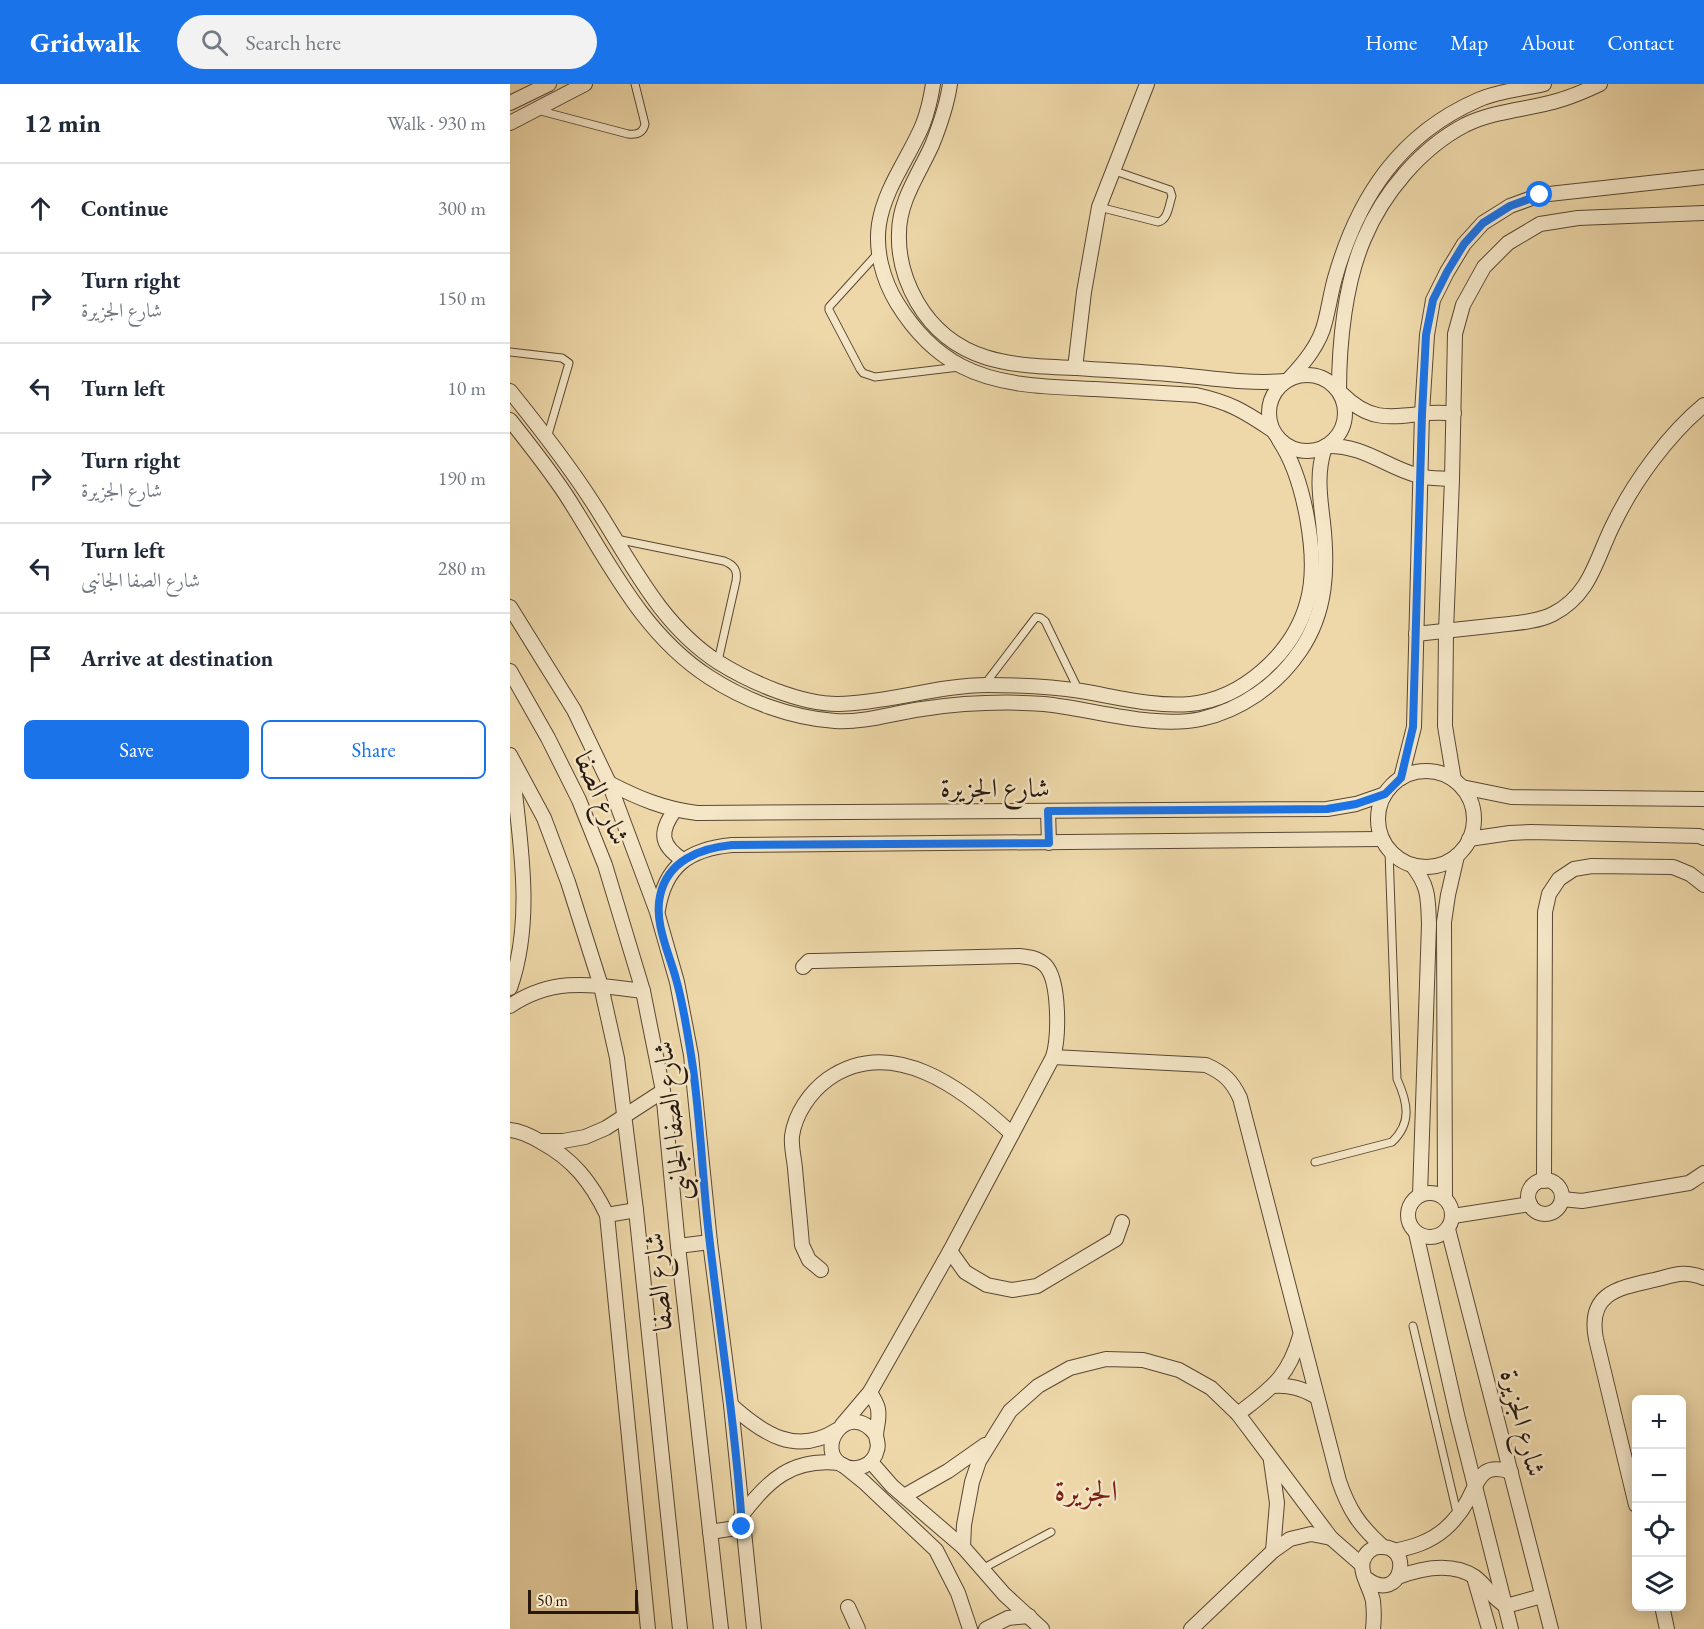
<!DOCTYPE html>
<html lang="en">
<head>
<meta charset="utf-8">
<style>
	:root { --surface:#fff; --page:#f2f2f3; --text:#1f2937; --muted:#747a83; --line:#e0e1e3; --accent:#1a73e8 }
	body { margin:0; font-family:"EB Garamond",Amiri,serif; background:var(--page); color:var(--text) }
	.controls { position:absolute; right:18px; bottom:18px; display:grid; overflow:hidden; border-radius:9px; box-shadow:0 3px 15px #0003 }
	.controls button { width:54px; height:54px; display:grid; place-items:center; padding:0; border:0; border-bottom:2px solid var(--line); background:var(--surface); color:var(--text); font:30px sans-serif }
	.scale { position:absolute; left:18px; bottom:15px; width:110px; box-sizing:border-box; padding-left:6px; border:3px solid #27170c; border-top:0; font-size:16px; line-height:21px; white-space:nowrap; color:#27170c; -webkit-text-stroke:4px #f4e6c7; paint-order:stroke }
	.stop { position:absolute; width:18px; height:18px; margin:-14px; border:4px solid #1a73e8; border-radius:50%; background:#fff }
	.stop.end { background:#1a73e8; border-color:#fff; box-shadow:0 2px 6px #0008 }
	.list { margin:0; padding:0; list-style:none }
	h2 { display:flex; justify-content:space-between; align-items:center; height:78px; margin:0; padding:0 24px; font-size:26px }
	h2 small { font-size:20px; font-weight:400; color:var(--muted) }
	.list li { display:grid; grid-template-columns:39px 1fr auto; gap:18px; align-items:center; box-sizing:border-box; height:90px; padding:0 24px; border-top:2px solid var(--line) }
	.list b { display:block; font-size:22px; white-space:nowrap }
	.list p { margin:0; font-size:20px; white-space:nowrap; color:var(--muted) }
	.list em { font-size:20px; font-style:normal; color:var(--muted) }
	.actions { display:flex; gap:12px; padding:18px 24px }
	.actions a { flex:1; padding:14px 0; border:2px solid var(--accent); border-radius:9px; text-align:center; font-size:21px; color:var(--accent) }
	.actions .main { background:var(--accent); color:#fff }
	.icon { flex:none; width:33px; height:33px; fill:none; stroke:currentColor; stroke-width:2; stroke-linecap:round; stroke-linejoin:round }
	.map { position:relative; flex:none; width:1194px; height:1545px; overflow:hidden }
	header { display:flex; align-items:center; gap:36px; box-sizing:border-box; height:84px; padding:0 30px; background:var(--accent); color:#fff }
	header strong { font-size:28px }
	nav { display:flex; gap:33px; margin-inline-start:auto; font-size:21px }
	.search { width:420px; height:54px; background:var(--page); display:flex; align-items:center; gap:15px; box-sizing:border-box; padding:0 21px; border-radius:33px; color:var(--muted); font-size:22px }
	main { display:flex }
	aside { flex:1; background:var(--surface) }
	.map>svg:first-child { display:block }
</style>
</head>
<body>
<header>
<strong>Gridwalk</strong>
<div class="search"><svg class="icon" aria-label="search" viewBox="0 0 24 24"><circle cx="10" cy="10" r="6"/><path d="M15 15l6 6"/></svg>Search here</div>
<nav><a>Home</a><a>Map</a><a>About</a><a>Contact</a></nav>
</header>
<main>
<aside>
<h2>12 min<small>Walk · 930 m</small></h2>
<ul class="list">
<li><svg class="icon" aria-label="ahead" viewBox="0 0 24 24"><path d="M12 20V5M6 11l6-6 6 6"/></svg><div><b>Continue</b></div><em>300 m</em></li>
<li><svg class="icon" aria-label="right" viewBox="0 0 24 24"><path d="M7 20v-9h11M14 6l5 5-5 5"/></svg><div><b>Turn right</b><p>شارع الجزيرة</p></div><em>150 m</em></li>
<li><svg class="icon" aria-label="left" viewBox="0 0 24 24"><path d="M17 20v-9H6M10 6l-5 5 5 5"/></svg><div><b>Turn left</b></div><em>10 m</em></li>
<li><svg class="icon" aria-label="right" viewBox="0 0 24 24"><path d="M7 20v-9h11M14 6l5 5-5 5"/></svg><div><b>Turn right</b><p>شارع الجزيرة</p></div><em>190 m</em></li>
<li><svg class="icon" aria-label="left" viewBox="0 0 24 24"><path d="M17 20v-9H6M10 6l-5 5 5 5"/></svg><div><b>Turn left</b><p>شارع الصفا الجانبى</p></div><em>280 m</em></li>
<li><svg class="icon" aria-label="arrive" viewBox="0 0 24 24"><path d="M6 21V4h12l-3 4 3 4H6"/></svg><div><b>Arrive at destination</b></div></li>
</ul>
<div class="actions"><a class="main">Save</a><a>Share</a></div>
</aside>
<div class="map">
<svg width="1194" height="1545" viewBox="0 0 1194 1545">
	<rect width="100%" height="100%" fill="#eed8a9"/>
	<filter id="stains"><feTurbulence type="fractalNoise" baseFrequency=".00333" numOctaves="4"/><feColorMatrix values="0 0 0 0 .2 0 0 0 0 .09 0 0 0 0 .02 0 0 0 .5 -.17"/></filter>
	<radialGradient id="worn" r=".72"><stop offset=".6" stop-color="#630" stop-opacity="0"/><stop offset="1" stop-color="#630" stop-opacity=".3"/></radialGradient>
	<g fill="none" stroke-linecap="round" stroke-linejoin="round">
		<defs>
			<g id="service">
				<path d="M27,26l91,24c9,1 15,-1 17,-10l-10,-40"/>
				<path d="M589,123l59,15c10,-2 11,-17 14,-26l-2,-6 -58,-20"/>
				<polyline points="369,168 319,223 319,226 350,285 353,289 365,293 449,283"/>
				<polyline points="0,268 52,274 59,279 37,354"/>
				<path d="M106,455l108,22c10,4 14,9 12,20l-18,80"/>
				<polyline points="475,600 526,533 531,534 535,537 569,607"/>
				<path d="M805,1078l77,-20c20,-19 16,-39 5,-63l-8,-228"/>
				<polyline points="903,1242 947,1429"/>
				<polyline points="472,1485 541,1448"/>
			</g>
			<g id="minor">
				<path d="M423,0c-2,13 -5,27 -10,40 -14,34 -38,63 -44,100 -4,27 4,56 18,79 16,26 37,49 64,63 40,21 91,21 134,23 34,2 67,4 101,6 33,7 48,16 76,35"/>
				<path d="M440,0c-3,21 -10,41 -18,61 -13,29 -33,56 -33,88 -1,25 6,48 18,69 36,62 96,64 160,66 25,2 51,3 77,5 43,2 87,12 131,8"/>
				<polyline points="0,19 39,0"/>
				<polyline points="0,39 75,0"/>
				<polyline points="565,284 574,208 589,123 637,0"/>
				<circle cx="797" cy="329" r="38"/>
				<path d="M779,295c15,-16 31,-35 36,-57 4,-15 6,-30 10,-44 23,-81 65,-144 143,-178 20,-9 45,-11 66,-16"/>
				<path d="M0,307c29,36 58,73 83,112 37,57 66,121 125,159 32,20 82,42 120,42 50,-1 100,-19 150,-19 31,0 62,1 93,6 36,6 73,16 109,13 53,-5 103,-51 117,-101 13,-44 -3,-126 -28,-163"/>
				<path d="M829,307c0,-48 6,-108 25,-152 19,-46 57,-91 101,-114 27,-13 56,-15 84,-22 18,-4 34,-11 51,-19"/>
				<path d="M832,310c26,26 45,24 78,20 11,-2 23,-1 34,-1"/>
				<path d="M0,336c19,24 39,49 56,75 42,65 75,138 143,182 37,24 82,41 126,44 29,2 58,-8 87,-12 40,-6 82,-8 122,-5 49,5 109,25 157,15 40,-9 76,-34 99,-68 27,-39 28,-83 23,-129 -3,-25 -7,-49 2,-75"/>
				<path d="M816,362c39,-1 59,21 93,30 11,3 23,2 33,3"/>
				<polyline points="0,523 64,626 99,699 147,828 167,898 181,971 200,1158 221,1321 244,1545"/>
				<path d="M906,550c28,-3 55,-6 83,-9 17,-2 38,-3 54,-11 39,-20 43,-57 62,-93 20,-41 54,-87 89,-116"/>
				<polyline points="0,587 38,654 69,716 95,781 133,907 153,1007 168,1162 211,1545"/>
				<polyline points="0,671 34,734 58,798 91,902 107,974 126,1126 170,1545"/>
				<circle cx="916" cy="735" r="48"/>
				<polyline points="891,694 904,643 912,329 917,251 923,216 937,188 954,160 973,139 1000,122 1030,111 1194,93"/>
				<polyline points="944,696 935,642 936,547 942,395 945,250 953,221 974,183 998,159 1030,140 1068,134 1194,129"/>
				<path d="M99,699c29,15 55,26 88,30l630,-4 29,-5 29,-10"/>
				<polyline points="952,703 1001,713 1194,715"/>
				<path d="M165,726c-16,22 -15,35 8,50"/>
				<polyline points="538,727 539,759"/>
				<polyline points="959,755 1000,749 1021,748 1189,752 1194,754"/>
				<path d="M902,781c17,21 16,33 17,59l-9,271"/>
				<path d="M148,826c7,-44 31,-61 74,-65l650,-6"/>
				<path d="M293,883l6,-6h6l204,-5c10,1 19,2 26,9 15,15 14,73 8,92l-103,194 -80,141 -28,33"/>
				<path d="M0,904c25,-71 9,-150 2,-223"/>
				<path d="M0,922c44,-30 84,-21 133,-15"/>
				<path d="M543,973l153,8c18,8 26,16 34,33l99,383c10,29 20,44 43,65"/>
				<path d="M0,1046c11,1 21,6 31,12 32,17 50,40 66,73l41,414"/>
				<polyline points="32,1057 53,1057 75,1053 96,1044 153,1007"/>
				<circle cx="1035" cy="1113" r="17"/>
				<polyline points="1034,1097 1035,828 1039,810 1049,795 1064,785 1082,782 1163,783 1180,790 1194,801"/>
				<circle cx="920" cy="1131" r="22"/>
				<polyline points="935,1114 934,838 938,811 947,772"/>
				<polyline points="1052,1115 1072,1117 1179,1099 1194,1089"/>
				<polyline points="97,1131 126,1126"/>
				<polyline points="943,1132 1020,1120"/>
				<polyline points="938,1145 1041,1545"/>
				<polyline points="906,1149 948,1335 1001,1545"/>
				<polyline points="168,1162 200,1158"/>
				<polyline points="440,1167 455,1188 477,1201 502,1206 527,1202 606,1155 612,1138"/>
				<path d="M311,1186l-12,-10 -7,-15c-2,-26 -5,-52 -7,-77 -1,-10 -4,-22 -3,-32 3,-22 18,-44 36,-57 64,-45 136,10 184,55"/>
				<path d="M763,1302c17,-1 28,2 42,10"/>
				<path d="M360,1308c3,6 7,11 8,17 2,11 -2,18 -2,27 1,5 3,9 1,14 -3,15 -20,22 -33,16 -32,-15 4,-69 32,-31"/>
				<path d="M221,1321c32,29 65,51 106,25"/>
				<path d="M728,1330c33,-26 50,-36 62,-78"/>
				<polyline points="761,1377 767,1419 763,1467"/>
				<polyline points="361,1378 382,1402 453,1463 494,1510 532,1545"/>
				<polyline points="333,1381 354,1398 426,1466 448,1509 460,1545"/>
				<polyline points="394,1412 438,1387 475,1361"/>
				<path d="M1126,1421l-40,-166c-9,-46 22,-51 58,-59 21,-5 29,-10 50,-2"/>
				<path d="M231,1432c27,-36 51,-58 98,-53"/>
				<polyline points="200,1448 232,1443"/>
				<polyline points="453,1463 454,1441 462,1398 469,1377 500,1327 528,1302 560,1284 596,1275 633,1276 669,1286 701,1304 728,1330 821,1454 852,1481"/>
				<path d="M884,1467c19,-4 36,-9 51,-22 9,-8 17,-18 23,-29 11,-21 14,-38 43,-28"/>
				<path d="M888,1493c24,-9 54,-15 77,0 12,9 18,22 31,29l36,-10"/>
				<polyline points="964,1493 979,1545"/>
				<path d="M857,1495c35,26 47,-35 13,-32 -8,0 -15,6 -17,14 -4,12 8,28 10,40 1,9 1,19 0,28"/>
				<polyline points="1152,1522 1157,1545"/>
				<polyline points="338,1523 348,1545"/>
				<polyline points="476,1545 498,1534 519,1532"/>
				<polyline points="681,1545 763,1467 780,1455 801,1450 821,1454"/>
			</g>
		</defs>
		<use href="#service" stroke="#594733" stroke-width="9"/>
		<use href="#minor" stroke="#594733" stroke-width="16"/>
		<use href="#service" stroke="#f4e6c7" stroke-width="7"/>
		<use href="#minor" stroke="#f4e6c7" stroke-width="14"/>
	</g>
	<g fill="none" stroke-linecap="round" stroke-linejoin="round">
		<path stroke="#1a73e8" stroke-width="8" d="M232,1443c-6,-95 -21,-189 -32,-283 -8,-63 -9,-127 -19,-189 -4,-25 -8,-52 -15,-76 -7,-26 -22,-56 -16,-83 7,-35 40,-48 72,-51l317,-2 -1,-32 279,-2 29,-5 29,-10 16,-16 12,-51 9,-313 4,-79 7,-35 14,-28 17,-28 19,-21 27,-17 30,-11"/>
	</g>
	<g text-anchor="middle" stroke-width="5" stroke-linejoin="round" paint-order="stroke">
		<g font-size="27" fill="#27170c" stroke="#f4e6c7">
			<text x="485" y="713">شارع الجزيرة</text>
			<text transform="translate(92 714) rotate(66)" y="9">شارع الصفا</text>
			<text transform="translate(162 1037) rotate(-97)" y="9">شارع الصفا الجانبى</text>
			<text transform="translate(148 1198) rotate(-96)" y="9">شارع الصفا</text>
			<text transform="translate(1013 1339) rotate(75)" y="9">شارع الجزيرة</text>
		</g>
		<g font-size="30" fill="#7a1f14" stroke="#f4e6c7">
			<text x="576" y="1417">الجزيرة</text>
		</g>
	</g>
	<rect width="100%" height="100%" filter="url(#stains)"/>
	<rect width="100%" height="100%" fill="url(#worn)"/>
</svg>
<div class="controls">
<button>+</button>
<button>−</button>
<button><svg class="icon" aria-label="locate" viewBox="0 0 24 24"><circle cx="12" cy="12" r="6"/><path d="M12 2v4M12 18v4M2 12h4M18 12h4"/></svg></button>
<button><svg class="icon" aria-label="layers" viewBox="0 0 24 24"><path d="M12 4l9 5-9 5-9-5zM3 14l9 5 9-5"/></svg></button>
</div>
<div class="scale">50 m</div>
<div class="stop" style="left:1030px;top:111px"></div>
<div class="stop end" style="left:232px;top:1443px"></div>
</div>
</main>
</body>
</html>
